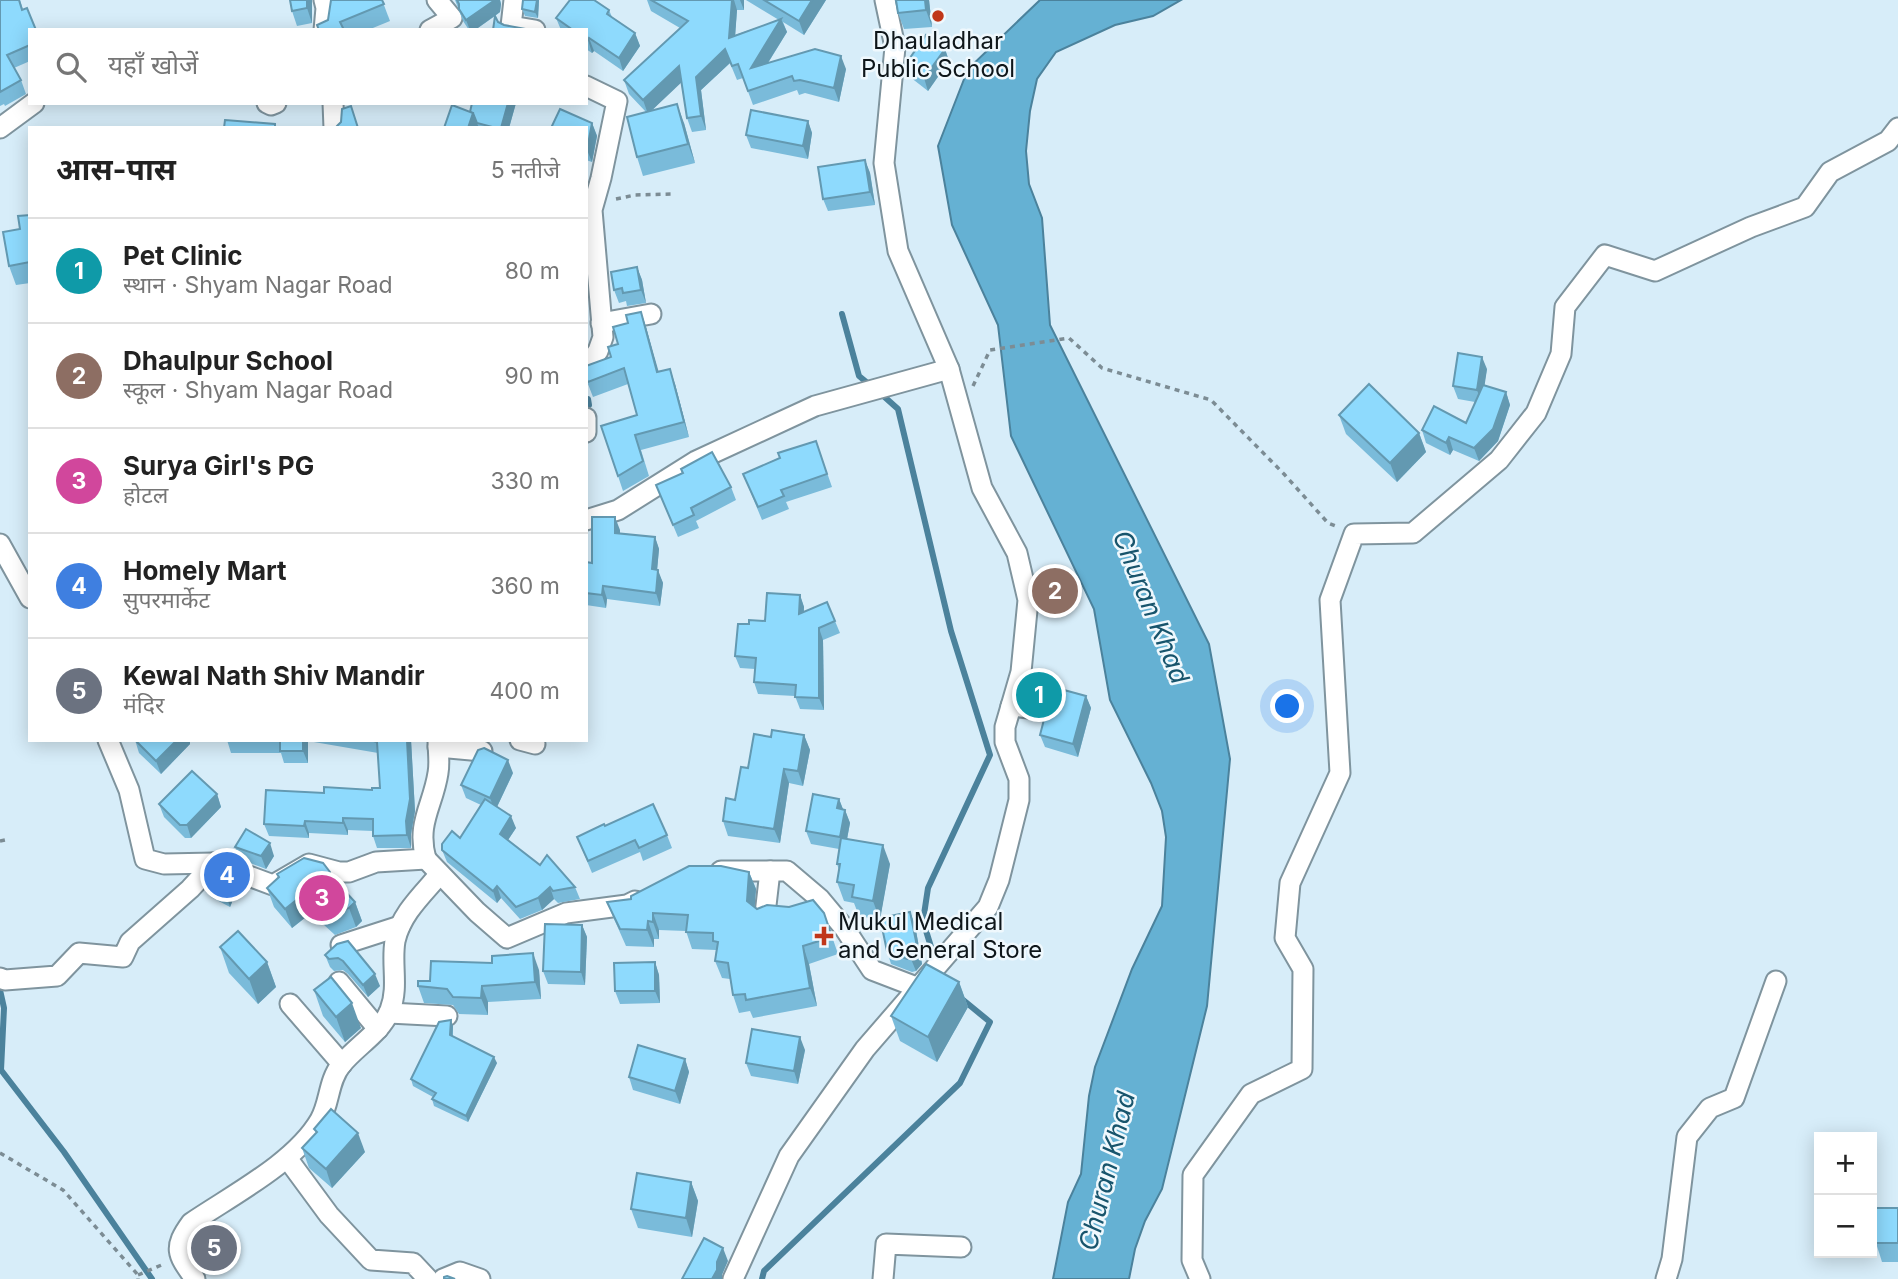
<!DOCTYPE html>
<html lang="hi">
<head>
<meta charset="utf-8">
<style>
	:root { --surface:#fff; --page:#f6f6f6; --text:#222; --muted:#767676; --line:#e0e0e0; --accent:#1a73e8 }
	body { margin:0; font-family:Inter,"Noto Sans Devanagari",sans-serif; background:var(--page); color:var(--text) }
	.controls { position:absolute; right:21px; bottom:21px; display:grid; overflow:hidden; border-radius:0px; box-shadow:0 4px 18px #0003 }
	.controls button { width:63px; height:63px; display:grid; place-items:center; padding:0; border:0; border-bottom:2px solid var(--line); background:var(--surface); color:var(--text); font:35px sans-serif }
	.you { position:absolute; left:1288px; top:707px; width:24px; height:24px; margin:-18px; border:5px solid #fff; border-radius:50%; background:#1a73e8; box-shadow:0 0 0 10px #1a73e833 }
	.badge { display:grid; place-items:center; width:46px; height:46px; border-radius:50%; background:var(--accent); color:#fff; font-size:23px; font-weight:700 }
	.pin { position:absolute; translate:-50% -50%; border:4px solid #fff; box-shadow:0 2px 7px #0006 }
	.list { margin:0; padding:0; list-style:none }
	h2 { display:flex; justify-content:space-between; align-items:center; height:91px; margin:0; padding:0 28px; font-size:30px }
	h2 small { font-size:23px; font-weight:400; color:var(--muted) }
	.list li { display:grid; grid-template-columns:46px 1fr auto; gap:21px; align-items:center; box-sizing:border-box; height:105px; padding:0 28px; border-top:2px solid var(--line) }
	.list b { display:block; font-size:26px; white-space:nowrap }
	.list p { margin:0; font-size:23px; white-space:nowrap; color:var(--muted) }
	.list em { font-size:23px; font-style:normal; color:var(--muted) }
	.icon { flex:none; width:38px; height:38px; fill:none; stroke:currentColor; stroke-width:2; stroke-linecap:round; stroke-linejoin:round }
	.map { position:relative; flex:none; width:1898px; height:1279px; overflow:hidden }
	.search { position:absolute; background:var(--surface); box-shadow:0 4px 18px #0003; left:28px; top:28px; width:560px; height:77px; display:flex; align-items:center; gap:18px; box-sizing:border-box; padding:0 24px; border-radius:0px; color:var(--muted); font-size:26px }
	.panel { position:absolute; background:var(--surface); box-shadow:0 4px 18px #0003; left:28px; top:126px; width:560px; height:616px; border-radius:0px }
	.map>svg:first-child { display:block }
</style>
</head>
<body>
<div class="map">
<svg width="1898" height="1279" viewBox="0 0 1898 1279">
	<rect width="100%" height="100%" fill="#d7edf9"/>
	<polygon fill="#65b1d3" stroke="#4b829c" stroke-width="2" points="1040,0 1181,0 1153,16 1115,25 1056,52 1037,79 1030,111 1026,151 1029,184 1042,218 1050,325 1209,644 1230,759 1207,1006 1162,1189 1145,1221 1135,1249 1129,1279 1053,1279 1068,1202 1081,1174 1089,1096 1095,1067 1132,969 1162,906 1166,837 1162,811 1151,783 1110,700 1094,609 1011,436 998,325 952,225 938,146 968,69"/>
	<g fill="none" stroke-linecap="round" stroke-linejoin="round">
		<g stroke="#4b829c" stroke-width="6">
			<polyline points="842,314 859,376 870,385"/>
			<polyline points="879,392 898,409 951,631 990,755 928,888 923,921 936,963"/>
			<polyline points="588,399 589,405"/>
			<polyline points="0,990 4,1008 1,1070 64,1152 152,1279"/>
			<polyline points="762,1279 764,1271 960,1083 990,1022 962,999"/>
		</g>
		<defs>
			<g id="minor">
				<polyline points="324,0 326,8 324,30"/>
				<polyline points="514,0 511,26 535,30"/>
				<polyline points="430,30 452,18 437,0"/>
				<polyline points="586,86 617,101 601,178 592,210 603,337 598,351 586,368"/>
				<polyline points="267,103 271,105 276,103"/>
				<polyline points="333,103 334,128"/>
				<polyline points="0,128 34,103"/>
				<polyline points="601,323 651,314"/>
				<polyline points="586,418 586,432"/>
				<polyline points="586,520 618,510 696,461 815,406 949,369"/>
				<polyline points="0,544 30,598"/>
				<polyline points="1011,706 1047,710"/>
				<path d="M108,740l21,50 16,69 19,5 50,-1 59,22 36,-21 30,8h10l27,-10 50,-3c-10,-36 7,-53 12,-86 2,-10 0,-22 0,-33"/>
				<polyline points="520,740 535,744"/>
				<polyline points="438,747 482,751"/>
				<polyline points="426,859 477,912 507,938 566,913 627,905 635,901"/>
				<polyline points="721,871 787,871 820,899 845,929 872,970 919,988"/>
				<polyline points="765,914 770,871"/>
				<polyline points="341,945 400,926"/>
				<polyline points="0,978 5,980 57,976 79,953 123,957 130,942 190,889 214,863"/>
				<polyline points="339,982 378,1029"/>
				<polyline points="290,1004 342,1064"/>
				<polyline points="389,1013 447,1016"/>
				<polyline points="287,1158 329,1215 371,1260 413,1263 428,1279"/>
				<path d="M195,1279c-17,-24 -23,-30 -4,-56 41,-28 104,-60 129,-103 10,-17 8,-39 21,-55 15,-19 40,-32 49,-55 9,-23 1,-46 5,-69 6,-27 27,-46 44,-66"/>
				<polyline points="443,1279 460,1272 480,1279"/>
				<polyline points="733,1279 789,1156 865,1049 988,907 999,880 1019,800 1019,779 1005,742 1005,727 1021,672 1028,600 1017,553 982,488 949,369 898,251 884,163 895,47 885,0"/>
				<polyline points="883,1279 886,1244 961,1247"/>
				<polyline points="1200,1279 1192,1260 1193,1175 1251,1094 1302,1069 1303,969 1285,938 1290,883 1340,773 1330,600 1354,534 1413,533 1499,460 1536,413 1561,354 1565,307 1605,255 1655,271 1751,227 1805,207 1830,172 1888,141 1898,128"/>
				<polyline points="1666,1279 1672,1259 1687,1137 1710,1108 1734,1098 1776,981"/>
			</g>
		</defs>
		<use href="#minor" stroke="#7f949e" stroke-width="23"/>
		<g stroke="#7c8c94" stroke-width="3.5" stroke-dasharray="5 5" stroke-linecap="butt">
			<polyline points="616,199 635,195 674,194"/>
			<polyline points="973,386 990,350 1069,338 1102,368 1211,400 1284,474 1328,523 1338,527"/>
			<polyline points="0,841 5,840"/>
			<polyline points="0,1153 63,1190 138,1275 138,1279"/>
			<polyline points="138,1275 164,1264"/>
		</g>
		<use href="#minor" stroke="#fff" stroke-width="19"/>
	</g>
	<g fill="#7abbda">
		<polygon points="0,0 20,0 30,30 30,61 14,68 21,80 26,94 5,106 4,104 0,106"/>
		<polygon points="312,0 312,23 297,26 292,11"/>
		<polygon points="382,0 390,21 368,30 319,30"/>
		<polygon points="455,0 500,0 501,4 500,12 495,16 493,30 495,16 475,30 469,30 463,21"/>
		<polygon points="523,0 539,0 538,18 525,16 522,9"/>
		<polygon points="647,0 744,0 744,10 737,10 735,35 779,20 746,0 826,0 804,35 783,22 787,32 768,63 846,69 839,102 805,93 799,95 797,90 753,105 743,78 737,80 730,63 701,90 706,130 692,132 687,118 681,82 651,111 684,123 695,163 643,176 637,157 646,112 629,94 624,80 680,28 651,11"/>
		<polygon points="929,0 932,27 904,29 898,13"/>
		<polygon points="609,10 612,17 635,33 640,46 623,71 594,51 592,53 586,49 586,30 561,30 556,18"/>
		<polygon points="945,49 949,61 928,91 910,77 905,65"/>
		<polygon points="472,103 516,103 509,128 444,128 470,112"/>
		<polygon points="808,121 812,133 808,159 751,148 746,135"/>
		<polygon points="592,123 597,136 592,162 586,160 586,128"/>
		<polygon points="865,160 870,173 875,205 828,211 823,199"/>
		<polygon points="30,215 30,283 16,285 9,266 20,229"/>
		<polygon points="637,267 642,280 646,303 627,306 626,301 619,303 614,290"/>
		<polygon points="641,312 646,327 658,372 675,384 689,437 641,450 649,476 623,491 618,476 637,415 628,384 593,397 586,379 611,357 628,323"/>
		<polygon points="1487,369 1484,385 1506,392 1510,405 1498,441 1479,461 1453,450 1450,455 1426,443 1422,430 1466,423 1475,402 1458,399 1453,386"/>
		<polygon points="1339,415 1419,433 1426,452 1397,482 1346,434"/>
		<polygon points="816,441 832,487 786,502 789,509 762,520 743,474"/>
		<polygon points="681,469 731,487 736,500 696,521 699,528 678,537 656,485 682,474"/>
		<polygon points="620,530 620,533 655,537 659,549 657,570 663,583 660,606 607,599 606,608 586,605 586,562 592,563"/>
		<polygon points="800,595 804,607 804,612 827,602 840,633 823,640 824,710 800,709 795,696 758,694 754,682 755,669 740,668 735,656 749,624 765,621"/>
		<polygon points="1086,696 1091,708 1078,757 1045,747 1040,735 1054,699"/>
		<polygon points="804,735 810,750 803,786 789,783 780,843 728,836 723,821 735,800 748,768 771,737"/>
		<polygon points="135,740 190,740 190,744 161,774 139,753"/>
		<polygon points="227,740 411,740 415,811 411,834 411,848 377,848 373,836 373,831 348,830 348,835 309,833 309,838 269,836 264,824 324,793 372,790 380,788 378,753 308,741 308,763 284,763 281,753 231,753"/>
		<polygon points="513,773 497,807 516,828 508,840 540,865 575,887 580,899 558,903 554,899 542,910 520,919 501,898 497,903 447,862 442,850 460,838 481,805 466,798 461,785"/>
		<polygon points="217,794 221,807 191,838 185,838 164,817 159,804"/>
		<polygon points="839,799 843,809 845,810 850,823 847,839 890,864 880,918 910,912 915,925 922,964 916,971 912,972 891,964 887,951 880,920 859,916 854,903 844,901 837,882 839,870 837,864 839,849 811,844 806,831"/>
		<polygon points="605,826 667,835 672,848 643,861 640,852 592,873 577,837"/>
		<polygon points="235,847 274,856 266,869 240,859"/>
		<polygon points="234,872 239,885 230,907 211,897 206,884"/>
		<polygon points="749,872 756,889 754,907 757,909 824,913 838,954 809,964 817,1006 753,1018 750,1011 739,1013 733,995 730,979 722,978 715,961 716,950 692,949 686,931 659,930 659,939 654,939 654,947 626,946 614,919 607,902 631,899"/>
		<polygon points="277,874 332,878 355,902 362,921 356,927 335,935 311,913 292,928 274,907 267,888 278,878"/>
		<polygon points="582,925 587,937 585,985 548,984 543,971"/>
		<polygon points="337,944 380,986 368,997 348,974 343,970 334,971 330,967 325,955"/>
		<polygon points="220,947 267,962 276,987 258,1004 229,973"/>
		<polygon points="655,962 659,975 660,1003 620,1004 615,991"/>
		<polygon points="539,970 541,999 488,1002 488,1015 459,1014 453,1005 424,1003 418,986 430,981"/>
		<polygon points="959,982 968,1007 937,1062 900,1041 891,1016"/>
		<polygon points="314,990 361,1028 345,1042 323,1016"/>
		<polygon points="453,1026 453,1037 497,1063 468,1122 434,1106 432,1099 433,1097 413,1086 411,1079"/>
		<polygon points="805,1050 798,1084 751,1076 746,1063"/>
		<polygon points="685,1059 689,1072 680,1104 633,1090 629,1077"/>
		<polygon points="314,1129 365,1152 332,1188 309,1168 302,1148 316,1133"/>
		<polygon points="691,1182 698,1201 692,1237 638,1228 631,1209"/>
		<polygon points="1898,1208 1898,1262 1882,1262 1876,1243"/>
	</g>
	<g fill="#6399b1">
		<polygon points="307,0 312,0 312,23 307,8"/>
		<polygon points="495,0 500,0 501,4 500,12 475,30 470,30 466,20"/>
		<polygon points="537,0 539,0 538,18 535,12"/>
		<polygon points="732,0 734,0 737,10 734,52 729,38"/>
		<polygon points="740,0 744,0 744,10"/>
		<polygon points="812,0 826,0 804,35 799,21"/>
		<polygon points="925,0 929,0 932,27 926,10"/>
		<polygon points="781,19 787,32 756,82 751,68"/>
		<polygon points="635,33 640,46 623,71 619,58"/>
		<polygon points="589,38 594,51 592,53 588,40"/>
		<polygon points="725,49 730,63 701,90 706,130 701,116 696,77"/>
		<polygon points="945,49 949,61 928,91 924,78"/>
		<polygon points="841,56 846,69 839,102 834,88"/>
		<polygon points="679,66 684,80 648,114 643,100"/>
		<polygon points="508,103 516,103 509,128 501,128"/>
		<polygon points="677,104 684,123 695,163 688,144"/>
		<polygon points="473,113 479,128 468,128"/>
		<polygon points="808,121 812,133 808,159 803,146"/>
		<polygon points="592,123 597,136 592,162 587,150"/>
		<polygon points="865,160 870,173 875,205 870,192"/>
		<polygon points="637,267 642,280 646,303 641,290"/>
		<polygon points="641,312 646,327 663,387 657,372"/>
		<polygon points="1482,357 1487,369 1482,403 1477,390"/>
		<polygon points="670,369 675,384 689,437 684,422"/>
		<polygon points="1506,392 1510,405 1498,441 1479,461 1474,448"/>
		<polygon points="1419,433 1426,452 1397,482 1390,463"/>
		<polygon points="1449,437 1453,450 1450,455 1446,443"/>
		<polygon points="615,517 620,530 620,546 615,533"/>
		<polygon points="655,537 659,549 656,582 652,569"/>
		<polygon points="658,570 663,583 660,606 656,593"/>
		<polygon points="603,586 607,599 606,608 602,595"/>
		<polygon points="800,595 804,607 803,626 799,614"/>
		<polygon points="819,628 823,640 824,710 819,698"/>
		<polygon points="1086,696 1091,708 1078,757 1073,744"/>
		<polygon points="804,735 810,750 803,786 798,771"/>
		<polygon points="177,740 190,740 190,744 161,774 156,761"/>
		<polygon points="303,740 308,740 308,763 303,751"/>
		<polygon points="407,740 411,740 415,811 411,834 411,848 407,835 406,821"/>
		<polygon points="508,760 513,773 495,811 490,798"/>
		<polygon points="784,769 789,783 780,843 774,829"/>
		<polygon points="217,794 221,807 191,838 187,825"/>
		<polygon points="839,799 844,812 837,808"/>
		<polygon points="845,810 850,823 845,850 840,837"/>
		<polygon points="511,816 516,828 504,846 500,834"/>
		<polygon points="343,818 348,830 348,835 343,823"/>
		<polygon points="305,821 309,833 309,838 304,826"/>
		<polygon points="270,843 274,856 266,869 261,856"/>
		<polygon points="883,845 890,864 880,920 873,901"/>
		<polygon points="234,872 239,885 230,907 226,894"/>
		<polygon points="749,872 756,889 754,918 747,901"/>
		<polygon points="497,886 501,898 497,903 493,891"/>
		<polygon points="550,887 554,899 542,910 538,898"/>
		<polygon points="304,894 311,913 292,928 285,909"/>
		<polygon points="355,902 362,921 356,927 349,908"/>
		<polygon points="910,912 915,925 922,964 916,971 911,959"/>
		<polygon points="653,913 659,930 659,939 653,922"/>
		<polygon points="648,921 654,939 654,947 647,930"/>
		<polygon points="582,925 587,937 585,985 581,972"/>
		<polygon points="803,946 809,964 817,1006 810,988"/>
		<polygon points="533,953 539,970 541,999 535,982"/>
		<polygon points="267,962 276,987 258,1004 249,979"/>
		<polygon points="655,962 659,975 660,1003 655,991"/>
		<polygon points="375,974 380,986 368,997 363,985"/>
		<polygon points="959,982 968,1007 937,1062 928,1037"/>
		<polygon points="482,986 488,1002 488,1015 481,998"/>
		<polygon points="352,1003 361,1028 345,1042 336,1017"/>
		<polygon points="451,1020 453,1026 452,1042 450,1035"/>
		<polygon points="800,1037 805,1050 798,1084 794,1071"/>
		<polygon points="494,1057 497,1063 468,1122 466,1116"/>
		<polygon points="685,1059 689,1072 680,1104 675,1091"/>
		<polygon points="358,1133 365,1152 332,1188 326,1169"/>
		<polygon points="691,1182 698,1201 692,1237 686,1218"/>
		<polygon points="723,1248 728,1261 722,1275 722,1279 712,1279 717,1262"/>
	</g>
	<g fill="#8edafd" stroke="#6399b1" stroke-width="2">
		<polygon points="0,0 19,0 22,10 27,8 36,30 30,30 30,45 7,55 21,80 0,92"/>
		<polygon points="290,0 307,0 307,8 292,11"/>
		<polygon points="331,0 382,0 384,4 340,22 344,30 319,30 317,25 328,20"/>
		<polygon points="457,0 495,0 466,20 459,9 459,4"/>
		<polygon points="523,0 537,0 535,12 522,9"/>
		<polygon points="570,0 594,0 609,10 607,14 635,33 619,58 589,38 588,40 586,39 586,30 573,30 556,18"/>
		<polygon points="651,0 732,0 729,38 781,19 751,68 815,49 841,56 834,88 800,80 794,81 792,76 748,91 738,64 732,66 725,49 696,77 701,116 687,118 679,66 643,100 624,80 688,21"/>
		<polygon points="764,0 812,0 799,21"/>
		<polygon points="896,0 925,0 926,10 898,13"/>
		<polygon points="495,16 498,22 504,25 531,30 493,30"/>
		<polygon points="926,35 945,49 924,78 905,65"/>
		<polygon points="472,103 508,103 501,128 496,128 477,123 473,113 470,112"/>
		<polygon points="677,104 688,144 637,157 627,117"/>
		<polygon points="452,105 473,113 468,128 444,128"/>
		<polygon points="351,106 358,128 338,128 337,126 341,122 342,109"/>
		<polygon points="560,109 592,123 587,150 586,128 551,128"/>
		<polygon points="751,110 808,121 803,146 746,135"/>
		<polygon points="225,120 275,124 275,128 224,128"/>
		<polygon points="865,160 870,192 823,199 818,167"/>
		<polygon points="30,215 30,262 9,266 3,232 20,229 18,216"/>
		<polygon points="637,267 641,290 623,293 622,288 614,290 611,272"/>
		<polygon points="641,312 657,372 670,369 684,422 635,435 643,461 618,476 601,426 637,415 624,368 588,382 586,378 586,366 611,357 608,347 618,344 613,327 628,323 626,315"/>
		<polygon points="1458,353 1482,357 1477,390 1453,386"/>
		<polygon points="1369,384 1419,433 1390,463 1339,415"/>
		<polygon points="1483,385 1506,392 1493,429 1474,448 1449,437 1446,443 1422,430 1434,406 1466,423"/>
		<polygon points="816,441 827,474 781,490 784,496 758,507 743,474 780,458 778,453"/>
		<polygon points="712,452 731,487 691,508 694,515 673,525 656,485 683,473 681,469"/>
		<polygon points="592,517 615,517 615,533 655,537 652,569 658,570 656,593 603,586 602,595 586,593 586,562 592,563"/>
		<polygon points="767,593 800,595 799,614 827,602 835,621 819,628 819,698 795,697 796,685 754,682 756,658 735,656 738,624 749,624 749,620 765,621"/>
		<polygon points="1053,687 1086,696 1073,744 1040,735 1047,708 1054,699"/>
		<polygon points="772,730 804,735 798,771 784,769 774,829 723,821 726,798 735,800 741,767 748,768 754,734 771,737"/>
		<polygon points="135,740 177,740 156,761"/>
		<polygon points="227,740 303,740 303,751 280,751 280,741 227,741"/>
		<polygon points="370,740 407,740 410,799 406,821 407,835 373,836 373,819 343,818 343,823 305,821 304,826 264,824 266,790 324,793 324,787 372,790 372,788 380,788 377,742"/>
		<polygon points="484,748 508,760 490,798 461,785 478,750"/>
		<polygon points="192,771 217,794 187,825 180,825 159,804"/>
		<polygon points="813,794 839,799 837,808 845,810 840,837 806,831"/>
		<polygon points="485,799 511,816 500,834 540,865 547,855 575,887 553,891 550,887 538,898 516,907 497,886 493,891 442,850 442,844 452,831 460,838"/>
		<polygon points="653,804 667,835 639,848 635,840 588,861 577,837 604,824 605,826"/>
		<polygon points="246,829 270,843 261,856 235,847"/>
		<polygon points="841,838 883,845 873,901 852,897 854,885 837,882 840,864 837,864"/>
		<polygon points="304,858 323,863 330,872 329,874 355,902 349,908 328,916 304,894 285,909 267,888 279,877 277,874"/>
		<polygon points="213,865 234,872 226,894 206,884 208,870"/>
		<polygon points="689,866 721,866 749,872 747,901 757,909 767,905 789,907 813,900 824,913 832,937 803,946 810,988 746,1000 745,994 733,995 728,963 715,961 718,942 713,941 713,933 686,932 688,915 653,913 653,922 648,921 647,930 620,929 607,902 631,899 631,896"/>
		<polygon points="910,912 918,951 911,959 907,959 887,951 880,918"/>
		<polygon points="545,924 582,925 581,972 543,971"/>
		<polygon points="238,931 267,962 249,979 220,947"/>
		<polygon points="348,941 375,974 363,985 343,961 338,958 329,959 325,955 337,944"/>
		<polygon points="533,953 535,982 482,986 481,998 453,997 447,989 418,986 418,981 430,981 431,961 492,963 492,956"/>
		<polygon points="655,962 655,991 615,991 614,963"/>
		<polygon points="926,964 959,982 928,1037 891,1016"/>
		<polygon points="331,977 352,1003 336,1017 314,990"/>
		<polygon points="451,1020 450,1035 494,1057 466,1116 432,1099 436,1093 411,1079 439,1022"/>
		<polygon points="752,1029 800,1037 794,1071 746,1063"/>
		<polygon points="638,1045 685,1059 675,1091 629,1077"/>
		<polygon points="331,1109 358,1133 326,1169 302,1148 317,1132 314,1129"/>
		<polygon points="637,1173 691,1182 686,1218 631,1209"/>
		<rect x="1876" y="1208" width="22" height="35"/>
		<polygon points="704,1238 723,1248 717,1262 717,1270 712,1279 682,1279"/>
		<polygon points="447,1276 455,1279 444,1279 444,1277"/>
	</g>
	<g fill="#c03619" stroke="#eff8fd" stroke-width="2.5">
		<circle cx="938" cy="16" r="7"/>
		<path d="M820.5 925.5h7v7h7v7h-7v7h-7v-7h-7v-7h7z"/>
	</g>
	<g text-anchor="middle" stroke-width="5" stroke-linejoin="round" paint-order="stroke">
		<g font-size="24" fill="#0e161a" stroke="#eff8fd">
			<text x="938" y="49">Dhauladhar<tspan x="938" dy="28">Public School</tspan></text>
			<text x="838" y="930" text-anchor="start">Mukul Medical<tspan x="838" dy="28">and General Store</tspan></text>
		</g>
		<g font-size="26" font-style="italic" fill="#17546c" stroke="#eff8fd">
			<text transform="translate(1151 607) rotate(68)" y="9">Churan Khad</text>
			<text transform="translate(1107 1171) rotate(-76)" y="9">Churan Khad</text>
		</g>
	</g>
</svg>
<div class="controls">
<button>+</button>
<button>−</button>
</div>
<div class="you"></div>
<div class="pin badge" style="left:1039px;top:695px;background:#0f9aa8">1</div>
<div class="pin badge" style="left:1055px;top:591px;background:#8d6e63">2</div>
<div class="pin badge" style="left:322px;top:898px;background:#d1479c">3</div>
<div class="pin badge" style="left:227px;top:875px;background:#3f7fe0">4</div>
<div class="pin badge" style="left:214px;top:1248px;background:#6b7280">5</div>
<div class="search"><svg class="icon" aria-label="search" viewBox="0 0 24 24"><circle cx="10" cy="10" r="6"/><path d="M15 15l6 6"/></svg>यहाँ खोजें</div>
<section class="panel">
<h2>आस-पास<small>5 नतीजे</small></h2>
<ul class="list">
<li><span class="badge" style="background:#0f9aa8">1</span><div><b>Pet Clinic</b><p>स्थान · Shyam Nagar Road</p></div><em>80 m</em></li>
<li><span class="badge" style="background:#8d6e63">2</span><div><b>Dhaulpur School</b><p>स्कूल · Shyam Nagar Road</p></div><em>90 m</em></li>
<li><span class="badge" style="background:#d1479c">3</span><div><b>Surya Girl's PG</b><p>होटल</p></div><em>330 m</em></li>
<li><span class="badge" style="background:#3f7fe0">4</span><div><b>Homely Mart</b><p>सुपरमार्केट</p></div><em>360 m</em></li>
<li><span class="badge" style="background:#6b7280">5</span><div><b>Kewal Nath Shiv Mandir</b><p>मंदिर</p></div><em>400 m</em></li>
</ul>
</section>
</div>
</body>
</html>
